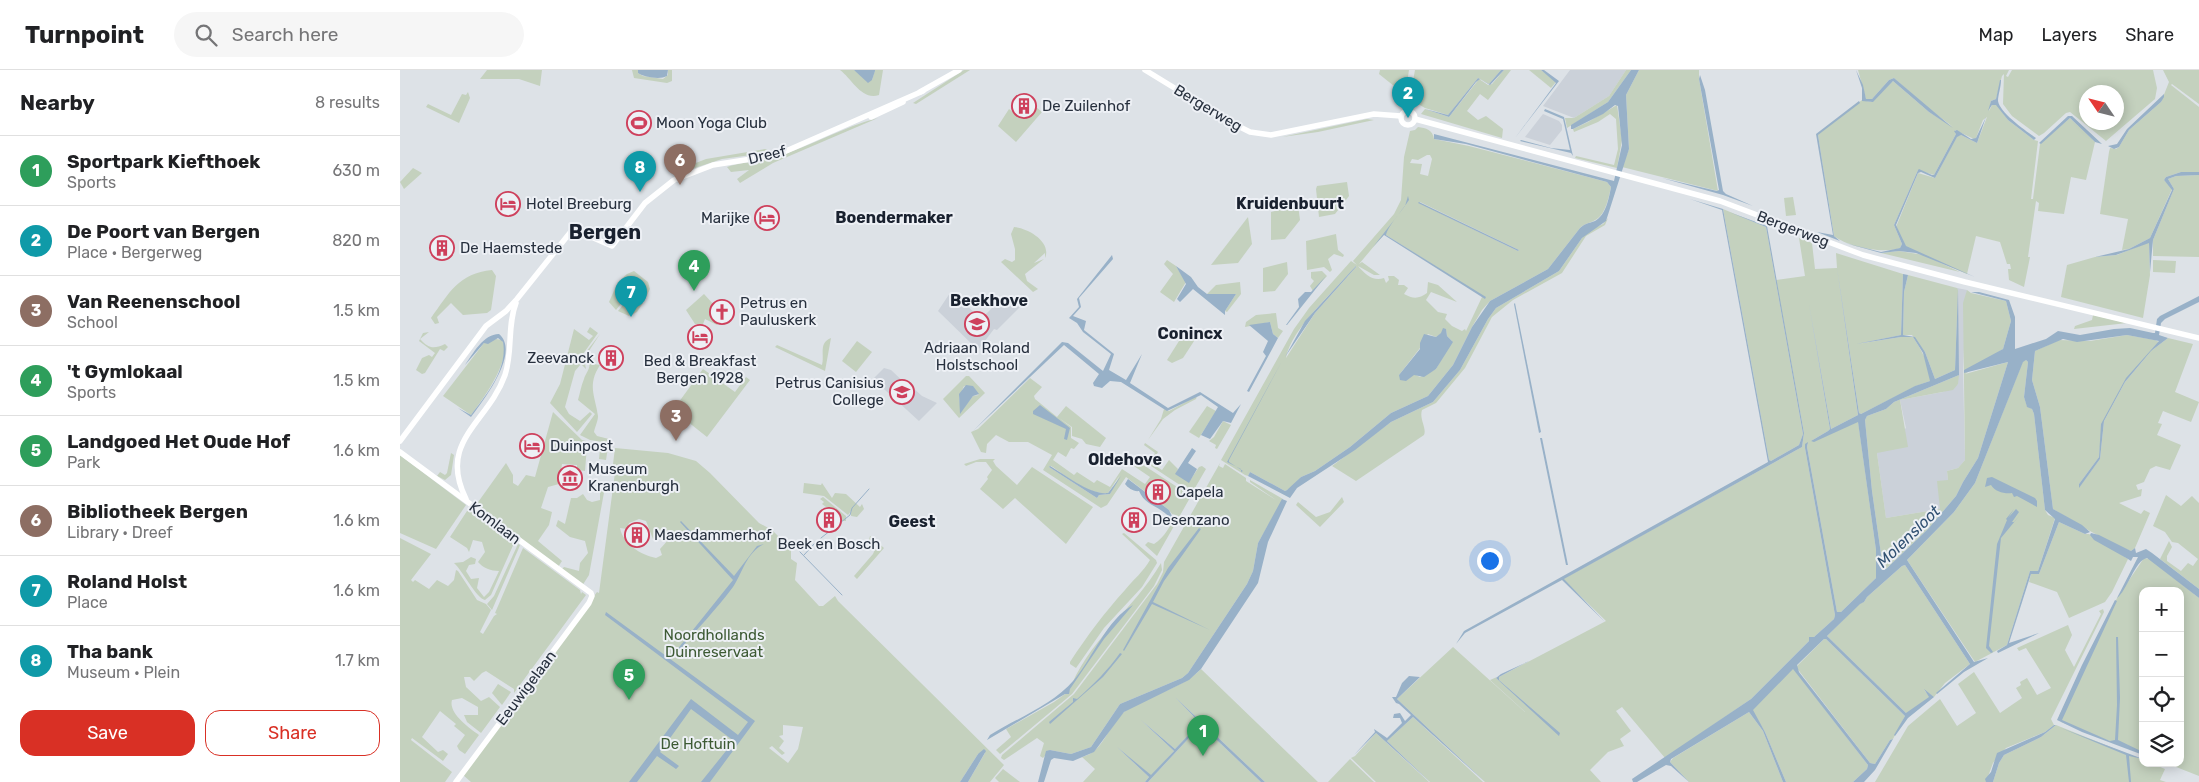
<!DOCTYPE html>
<html lang="en">
<head>
<meta charset="utf-8">
<style>
	:root { --surface:#fff; --page:#f6f6f6; --text:#202124; --muted:#757577; --line:#e0e0e0; --accent:#d93025 }
	body { margin:0; font-family:Rubik,sans-serif; background:var(--page); color:var(--text) }
	.controls { position:absolute; right:15px; bottom:15px; display:grid; overflow:hidden; border-radius:10px; box-shadow:0 2px 12px #0003 }
	.controls button { width:45px; height:45px; display:grid; place-items:center; padding:0; border:0; border-bottom:1px solid var(--line); background:var(--surface); color:var(--text); font:25px sans-serif }
	.compass { position:absolute; left:1679px; top:15px; width:45px; height:45px; border-radius:50%; background:var(--surface); box-shadow:0 2px 12px #0003; rotate:305deg }
	.you { position:absolute; left:1089px; top:490px; width:18px; height:18px; margin:-12px; border:4px solid #fff; border-radius:50%; background:#1a73e8; box-shadow:0 0 0 8px #1a73e833 }
	.badge { display:grid; place-items:center; width:32px; height:32px; border-radius:50%; background:var(--accent); color:#fff; font-size:16px; font-weight:700 }
	.pin { position:absolute; translate:-50% -41px; filter:drop-shadow(0 1px 2px #0008) }
	.pin::after { content:''; position:absolute; top:26px; width:18px; height:15px; background:inherit; clip-path:polygon(0 0,100% 0,50% 100%) }
	.list { margin:0; padding:0; list-style:none }
	h2 { display:flex; justify-content:space-between; align-items:center; height:65px; margin:0; padding:0 20px; font-size:21px }
	h2 small { font-size:16px; font-weight:400; color:var(--muted) }
	.list li { display:grid; grid-template-columns:32px 1fr auto; gap:15px; align-items:center; box-sizing:border-box; height:70px; padding:0 20px; border-top:1px solid var(--line) }
	.list b { display:block; font-size:19px; white-space:nowrap }
	.list p { margin:0; font-size:16px; white-space:nowrap; color:var(--muted) }
	.list em { font-size:16px; font-style:normal; color:var(--muted) }
	.actions { display:flex; gap:10px; padding:15px 20px }
	.actions a { flex:1; padding:11px 0; border:1px solid var(--accent); border-radius:15px; text-align:center; font-size:18px; color:var(--accent) }
	.actions .main { background:var(--accent); color:#fff }
	.icon { flex:none; width:28px; height:28px; fill:none; stroke:currentColor; stroke-width:2; stroke-linecap:round; stroke-linejoin:round }
	.map { position:relative; flex:none; width:1799px; height:712px; overflow:hidden }
	header { display:flex; align-items:center; gap:30px; box-sizing:border-box; height:70px; padding:0 25px; background:var(--surface); border-bottom:1px solid var(--line) }
	header strong { font-size:24px }
	nav { display:flex; gap:28px; margin-inline-start:auto; font-size:18px }
	.search { width:350px; height:45px; background:var(--page); display:flex; align-items:center; gap:12px; box-sizing:border-box; padding:0 18px; border-radius:28px; color:var(--muted); font-size:19px }
	main { display:flex }
	aside { flex:1; background:var(--surface) }
	.map>svg:first-child { display:block }
</style>
</head>
<body>
<header>
<strong>Turnpoint</strong>
<div class="search"><svg class="icon" aria-label="search" viewBox="0 0 24 24"><circle cx="10" cy="10" r="6"/><path d="M15 15l6 6"/></svg>Search here</div>
<nav><a>Map</a><a>Layers</a><a>Share</a></nav>
</header>
<main>
<aside>
<h2>Nearby<small>8 results</small></h2>
<ul class="list">
<li><span class="badge" style="background:#2e9e5b">1</span><div><b>Sportpark Kiefthoek</b><p>Sports</p></div><em>630 m</em></li>
<li><span class="badge" style="background:#0f9aa8">2</span><div><b>De Poort van Bergen</b><p>Place · Bergerweg</p></div><em>820 m</em></li>
<li><span class="badge" style="background:#8d6e63">3</span><div><b>Van Reenenschool</b><p>School</p></div><em>1.5 km</em></li>
<li><span class="badge" style="background:#2e9e5b">4</span><div><b>'t Gymlokaal</b><p>Sports</p></div><em>1.5 km</em></li>
<li><span class="badge" style="background:#2e9e5b">5</span><div><b>Landgoed Het Oude Hof</b><p>Park</p></div><em>1.6 km</em></li>
<li><span class="badge" style="background:#8d6e63">6</span><div><b>Bibliotheek Bergen</b><p>Library · Dreef</p></div><em>1.6 km</em></li>
<li><span class="badge" style="background:#0f9aa8">7</span><div><b>Roland Holst</b><p>Place</p></div><em>1.6 km</em></li>
<li><span class="badge" style="background:#0f9aa8">8</span><div><b>Tha bank</b><p>Museum · Plein</p></div><em>1.7 km</em></li>
</ul>
<div class="actions"><a class="main">Save</a><a>Share</a></div>
</aside>
<div class="map">
<svg width="1799" height="712" viewBox="0 0 1799 712">
	<rect width="100%" height="100%" fill="#dde2e7"/>
	<g fill="#cbd1d9">
		<polygon points="1170,0 1226,0 1209,26 1174,48 1143,36"/>
		<polygon points="1143,44 1159,51 1162,55 1162,60 1150,75 1125,67"/>
		<polygon points="1557,218 1567,220 1563,299 1565,390 1558,398 1547,401 1548,410 1540,439 1486,448 1477,383 1506,358 1500,330 1543,322 1558,314"/>
		<polygon points="550,223 557,229 559,228 581,249 602,228 612,237 619,234 621,236 597,260 594,259 578,280 538,241"/>
		<polygon points="484,298 491,300 510,318 513,318 522,326 537,333 519,351 473,309"/>
	</g>
	<g fill="#c4d1be" fill-rule="evenodd">
		<polygon points="87,0 142,0 140,16 119,9 80,9"/>
		<polygon points="232,0 238,0 238,3 243,6 263,9 268,5 268,0 272,0 272,11 267,13 234,8"/>
		<path d="M440,0h14l18,10 3,-10h8l-4,25c-17,6 -27,-16 -39,-25z"/>
		<polygon points="564,0 570,0 516,34 513,33"/>
		<polygon points="980,0 1009,0 1004,32 997,35 999,20 979,4"/>
		<polygon points="1015,0 1101,0 1089,14 1078,8 1048,45 1025,38 1013,31 1011,22"/>
		<polygon points="1104,0 1111,0 1088,30 1080,24 1067,41 1078,50 1086,46 1103,59 1102,68 1021,44 1025,39 1049,47 1079,9 1088,15 1092,14"/>
		<polygon points="1129,0 1141,0 1156,12 1151,18"/>
		<polygon points="1226,0 1231,0 1208,32 1167,58 1165,48 1174,48 1209,26"/>
		<polygon points="1239,0 1299,0 1299,9 1318,121 1222,97 1229,79 1226,25"/>
		<path d="M1458,0h151l-3,6 2,1 4,-7h141l4,18 -2,11 -49,42 -36,-29 -4,1 -22,20 -5,3 -27,-20 -9,-12 1,-30 -2,2 -6,23 -5,2 -2,10 3,-6h5l11,15 26,20 4,1 -7,58h2l7,-55 30,-26 25,24 -9,38 -15,-3 -7,37 -26,-3 1,-8 -3,-2 -8,56h2l-6,30 -15,-7 -1,-11h3l-1,-5h-3l-7,-22 -24,-6 -9,38 -58,-25 -4,-3 -9,-19 22,-54 17,5 22,-42 4,-1 16,8 10,-26 -4,3 -7,18 -2,1 -19,-9 1,4 -22,41 -16,-5 -24,55 8,19 -2,4c-17,6 -52,-1 -66,-12l-16,-101 2,-3 42,-32 9,2 22,-21 36,31 24,15 -25,-19 -34,-30 -5,2 -17,19h-6zM1686,22h30v30h-30z"/>
		<polygon points="1763,0 1799,0 1799,34 1772,14 1771,15 1799,37 1799,102 1781,102 1766,107 1764,110 1772,119 1750,168 1729,179 1722,180 1728,149 1700,144 1709,82 1710,78 1716,79 1719,77 1729,60 1761,32 1769,12"/>
		<polygon points="68,22 70,28 59,53 26,37 28,34 51,45 62,24 66,25"/>
		<polygon points="1217,35 1222,70 1217,98 1175,88 1176,86 1214,95 1218,79 1216,49 1210,44 1198,52 1174,62 1173,59 1188,52"/>
		<polygon points="636,37 642,42 616,72 598,56 609,39 619,47 624,42 629,44"/>
		<path d="M478,48l-105,45 -33,20 -3,-4 12,-9 -18,2 -4,-5c16,-6 33,-4 49,-10 35,-11 67,-30 102,-39z"/>
		<polygon points="967,49 974,50 918,62 882,67"/>
		<path d="M1018,57c8,1 15,3 16,12l35,7 138,36 4,5c-2,9 -5,26 -14,32 -6,4 -12,4 -17,9l-32,41 -58,32 -8,9 -10,17 -19,38 -25,31 -37,17 -41,34 -35,24 -14,6 -10,11 -6,3 -35,-19 -2,4 -3,-1 -24,-15 73,-131 15,-21 42,-47 6,4 -4,-4 41,-47 7,-14 3,-43 6,-26 5,-1zM1027,85h3l2,4 -4,17 -8,-2 2,-10 -12,-1 2,-4 6,1zM1020,132l99,48 -1,1 -99,-48zM986,162v3l100,63 -4,-1 -16,34 -1,-2 -3,2 -10,-5 -7,-7 2,-5 -9,-2 -12,-12 5,-8 26,10 -19,-17 -10,-3 -1,11c-8,6 -14,6 -23,1l4,-6 -4,-3h-6l1,-5 -5,-4h-6l1,4 -3,3 -2,-5c-11,4 -19,-4 -26,-12l16,9h6l-18,-13 -3,2zM956,196v1l-41,46 -29,45c5,-30 50,-68 70,-92zM1046,260l1,6 5,5 -16,28 -16,8 -4,-2h-17l21,-27v-4l8,-10 8,3z"/>
		<polygon points="365,79 374,82 322,89 289,100 283,98 306,89"/>
		<polygon points="13,98 22,103 4,119 0,112"/>
		<polygon points="1799,105 1799,187 1753,186 1753,170 1774,119 1768,109 1776,106"/>
		<polygon points="947,112 949,126 935,144 919,147 916,119 917,116"/>
		<polygon points="1393,127 1396,145 1386,146 1384,128"/>
		<polygon points="898,135 900,150 885,169 871,170 871,142"/>
		<polygon points="1323,139 1366,157 1403,364 1399,375 1371,391 1369,390"/>
		<polygon points="848,147 852,174 838,193 811,195"/>
		<path d="M1208,148l-3,7 -19,11 -24,37 -49,27 -21,17 -27,51 -29,35 -14,7c-3,9 5,18 2,25l-68,46 -24,-15 59,-44 42,-20 27,-32 28,-51 8,-11 63,-37 23,-33 6,-7 15,-7z"/>
		<path d="M614,157c14,1 38,15 31,31v-5l-11,10 10,-4 -19,15 2,7 11,8 -5,3 -32,-30 4,-3 7,3 3,-2v-11l-4,-15z"/>
		<polygon points="936,164 938,180 944,185 943,187 934,184 928,189 932,200 930,202 924,197 907,200 906,171"/>
		<path d="M1399,168l13,5 3,26 22,-1 -1,-15 67,21 -2,61 -44,9 44,-7h12c8,13 18,28 17,44l-14,5 -55,28 -2,-1 -22,-145 21,147 -27,14 -22,-125 21,125 -2,2 -17,10 47,-20 18,129v28l-35,34h-4l-30,-165 1,-4 -3,5 30,167 -1,4 -20,18h-5v4l-58,58 -86,59 -43,-51 -6,4 15,20 -11,8 4,7 -16,6 -18,18 11,12h-116l-88,-83 56,-52 103,93 -66,-60 7,-3 -1,1 64,55 -61,-53v-3l107,-56 -43,-42 239,-132 2,-14 -28,-153 29,-4z"/>
		<polygon points="1749,172 1750,205 1743,248 1661,227 1667,195 1695,187 1717,185"/>
		<polygon points="1499,181 1524,185 1560,202 1481,183"/>
		<polygon points="767,190 776,196 786,212 774,232 760,222 773,204 764,194"/>
		<polygon points="1753,190 1776,191 1775,203 1753,202"/>
		<polygon points="887,192 888,204 875,221 863,222 863,198"/>
		<path d="M92,200l4,6 -5,34 -4,3 -24,2 -12,-12 -14,14 2,6 -4,1 -4,-6c18,-25 28,-45 61,-48z"/>
		<polygon points="234,201 248,212 250,219 244,231 234,225 239,217 237,216 240,208 237,208 233,212 230,211 226,219 217,213 227,204"/>
		<polygon points="922,201 927,206 913,221 910,216 914,211 911,208 911,202"/>
		<polygon points="1508,205 1557,218 1558,220 1555,300 1535,309 1525,282 1512,265 1503,265 1504,222"/>
		<polygon points="840,212 841,224 827,242 825,241 836,224 807,224 816,215"/>
		<polygon points="217,214 227,221 226,223 228,225 216,240 209,232"/>
		<polygon points="1567,220 1571,223 1606,231 1611,251 1603,279 1565,304 1608,292 1578,388 1563,412 1556,426 1528,459 1486,499 1483,498 1472,421 1465,350 1467,346 1486,339 1494,332 1559,305 1558,314 1553,320 1500,330 1508,377 1477,383 1486,448 1540,439 1537,411 1548,410 1547,401 1558,398 1565,390 1563,233"/>
		<polygon points="232,224 243,233 237,242 229,246 218,241"/>
		<polygon points="304,224 314,235 310,240 319,253 317,255 305,249 303,254 295,254 286,240"/>
		<polygon points="876,243 878,258 883,261 878,268 873,264 870,252 845,257 846,252 856,245"/>
		<polygon points="1693,245 1727,253 1674,259 1675,256 1692,250"/>
		<polygon points="190,257 198,263 183,284 186,299 181,294 175,301 165,337 169,344 180,351 190,342 192,344 177,362 150,333 160,314 174,259 189,270 193,266 187,262"/>
		<polygon points="786,260 796,268 783,288 772,293 767,290"/>
		<path d="M29,262l-9,7c9,10 14,10 25,5l3,3 -4,4 -4,-2 -15,24 -3,1 -6,-4 6,-12 7,-3 3,2 3,-4 -16,-12 4,-8z"/>
		<path d="M200,264l-13,20 7,10 6,1c-13,20 -5,30 -2,51 0,5 -3,11 -4,16l3,4 12,3v4l-19,-3 -10,-5 15,-21 -17,-14c2,-7 3,-14 6,-21 3,-9 10,-13 1,-22l1,-5z"/>
		<path d="M1727,265l28,5 4,2 -33,37 -24,45 -3,33 -20,27 1,2 20,-27 4,-38 21,-39 26,-31 17,-13 25,6 -18,48 24,10 -8,20 -28,-11 -5,12 4,1 -5,11 24,10 -11,25 -14,-4 -6,3 -6,13 -8,3 2,5 4,-1 -1,7 -22,7 22,11 3,-4 6,3 -15,35 -4,3c-28,-11 -53,-27 -78,-42l-13,-102 -8,-27 3,-29 24,-11 31,1z"/>
		<path d="M431,268l-6,33 -50,-24 2,-2 45,20c3,-10 -4,-22 9,-27z"/>
		<path d="M96,269l6,1c11,19 -20,60 -31,75l-28,-19 41,-53z"/>
		<polygon points="457,271 472,282 456,302 442,291"/>
		<polygon points="1626,290 1628,292 1624,327 1627,336 1632,339 1634,344 1645,440 1648,445 1655,448 1638,501 1630,501 1607,575 1575,592 1507,490 1554,442 1575,413 1623,291"/>
		<polygon points="303,299 335,322 346,307 350,310 307,367 273,340"/>
		<path d="M566,306h3l16,17 -26,25 -16,-19zM564,316l15,9 -6,1 -12,15 -2,-14z"/>
		<path d="M630,308l12,9 -8,9 1,3 22,18 9,-11 40,32 -6,9 -14,-3 -4,-5 -10,-3v-9l-13,-9 12,9v11l8,5 -5,6 -3,-1 -5,9 -8,-5 -5,8 21,15 3,-3 17,11 3,-3 13,7 12,-18 23,15 5,-7 -25,-17 3,-5 63,41 -34,60 -12,-11 3,-3 6,2c11,-7 16,-18 22,-29l-4,-1 -3,-4 -43,-33 -19,28 -6,3 -58,-38 9,-15 -24,-13h-19l-13,-7 -9,9 -1,9 -5,-1 -10,-20 7,-3zM651,396c16,10 36,29 57,27l12,-18 -10,19 -11,1 -2,3 -48,-31z"/>
		<polygon points="797,326 796,329 775,340 763,349 748,370 761,349 764,339 769,341"/>
		<polygon points="807,336 816,341 799,368 789,362"/>
		<polygon points="153,342 182,370 208,377 206,390 199,389 200,379 187,376 185,401 177,400 177,395 162,394 159,414 148,417 141,438 152,442 149,455 138,471 162,491 158,497 76,435 106,393 113,405 113,413 118,416 126,405 135,407"/>
		<polygon points="823,351 831,355 817,379 815,378 816,375 809,371 814,367"/>
		<polygon points="745,373 758,382 751,393 762,400 769,390 778,399 776,404 789,412 799,397 802,396 806,399 792,423 748,394 755,383 744,375"/>
		<path d="M215,378l53,5 28,8 14,12 49,50 13,7 19,19v10l6,4 -2,17 24,26h4l12,-10 3,5 166,164 -14,17h-22l17,-29 -7,1 -18,28h-489l-8,-7 134,-183 2,1 17,-128 -1,-1 -1,8h-2zM239,449l7,2 7,18 13,-5 3,5 -9,10 2,6 -6,3c-15,-3 -33,-14 -36,-30l7,1 2,-6zM383,655l20,2 -5,22 -10,14 -19,-15 3,-2 10,9 3,-2 -6,-5 5,-7 -5,-5 4,-1z"/>
		<polygon points="51,383 54,385 51,405 45,410 37,406 40,402 45,405 47,403"/>
		<polygon points="0,385 66,435 36,479 0,463"/>
		<polygon points="580,389 595,389 593,391 596,396 617,415 632,397 693,437 666,474 615,428 603,439 580,419 588,409 587,407 592,400 586,392 576,392 566,396 564,394"/>
		<polygon points="820,393 819,396 823,398 825,394 846,408 846,411 876,430 850,412 850,410 883,429 858,473 853,501 847,514 788,603 782,608 720,634 691,677 671,684 650,680 643,688 640,686 644,673 637,668 604,690 601,688 602,685 674,624 757,514 763,502 764,492"/>
		<polygon points="404,413 421,415 422,413 432,428 435,423 446,424 460,437 462,434 464,439 457,447 451,446 451,441 448,445 424,426 403,423"/>
		<polygon points="205,417 189,505 182,516 161,500 164,497 179,501 180,493 188,483 185,471 170,467 156,456 158,450 165,454 171,428 177,428 183,424 187,430 192,432 200,430 200,422"/>
		<polygon points="1766,425 1781,436 1792,426 1799,433 1799,519 1760,489 1769,471 1772,477 1767,486 1767,491 1781,501 1788,493 1793,496 1798,489 1778,473 1772,472 1765,462 1753,456"/>
		<polygon points="423,427 446,446 446,451 440,451 436,462 431,459 438,446 422,434 424,432 420,429"/>
		<polygon points="942,427 944,432 920,457 896,435 898,432 916,447 930,442"/>
		<path d="M71,438l44,33 -24,54 -6,5c-9,-2 -22,-29 -31,-37l9,-1 8,-5 5,2 -1,5 -6,1 -3,6 5,8 8,-1 -2,10 7,9 5,-5 10,-21c-8,0 -16,-3 -21,-9l7,-10 -3,-10 -9,-2 -4,12 -2,-4 -17,-11 17,-26z"/>
		<polygon points="1659,452 1685,464 1689,464 1728,489 1712,522 1705,532 1669,548 1657,522 1629,512 1631,504 1639,504"/>
		<path d="M724,463l32,27 1,3 -15,24 -38,41 -28,40 -6,-4v-2c17,-26 35,-50 55,-72 9,-11 18,-18 25,-30l-28,-26z"/>
		<polygon points="470,466 484,478 457,509 454,506 473,484 476,477 469,470"/>
		<path d="M0,468l31,16 -20,26 2,2 2,-2 14,9 8,-9 11,6 6,-6 2,-10 2,1 19,29 9,4 5,6 -11,22 3,2 11,-18 3,-2 -2,-1 28,-65 57,42 1,4 1,-2 4,3 -72,98v-4l-28,-18 -4,2 -8,8 -4,-4h-6l2,10 15,14 8,-4 11,10 -19,26 -14,-11 -3,-7h14v-8l-16,-9 -10,2c-4,13 17,28 27,35l-14,19 -6,-4 -2,-4 8,-11 -11,-9 2,-2 -16,-13 -18,26 16,15 5,-2 5,4 -5,7 -31,-23 -1,2 41,32 -7,10h-45z"/>
		<polygon points="118,474 120,475 118,480 92,540 87,534 94,526"/>
		<polygon points="1744,488 1750,489 1799,528 1799,706 1766,693 1780,693 1780,521 1743,521 1743,684 1661,652 1659,646 1717,528"/>
		<path d="M761,493l1,7 -8,16 -82,108 -72,60 -4,-4 15,-13 -5,-8 48,-27 11,-8h3c19,-54 65,-83 93,-131z"/>
		<polygon points="1505,495 1570,594 1545,613 1534,627 1524,620 1530,627 1507,644 1427,566 1460,533 1464,532 1467,527 1502,496"/>
		<polygon points="1703,539 1704,542 1651,649 1654,655 1645,662 1606,678 1593,693 1586,712 1475,712 1508,656 1540,629 1557,656 1576,643 1558,614 1574,602 1600,643 1622,628 1616,618 1621,615 1620,612 1627,608 1637,625 1651,618 1626,578 1619,581 1617,578 1668,555 1672,565 1665,580 1674,597 1701,544 1699,541"/>
		<polygon points="1424,569 1426,569 1505,646 1493,669 1490,670 1475,694 1470,693 1396,597"/>
		<polygon points="1393,598 1468,695 1467,699 1453,712 1386,712 1365,662 1352,640"/>
		<path d="M801,599l117,113h-53l-90,-85 25,26 -25,26 -34,-29 33,31 -23,25 -34,-29 32,30 -4,5h-62l12,-13 -13,-12c22,-5 26,-32 42,-45 24,-18 55,-21 77,-43z"/>
		<polygon points="98,614 111,622 102,635 92,623"/>
		<polygon points="1349,642 1363,661 1383,712 1289,712 1270,692 1273,688"/>
		<polygon points="1013,647 1083,712 1030,712 987,671"/>
		<polygon points="801,655 861,712 748,712"/>
		<polygon points="1656,655 1743,690 1743,693 1751,693 1765,699 1760,710 1766,712 1593,712 1599,693 1604,685 1641,667"/>
		<polygon points="976,663 1029,712 976,712 951,688 955,686"/>
		<polygon points="950,689 974,712 928,712"/>
		<polygon points="603,699 620,712 599,712 595,708"/>
	</g>
	<g fill="#98b1c8">
		<path d="M238,0h30l-1,6c-7,4 -23,1 -29,-3z"/>
		<polygon points="454,0 475,0 475,1 472,10 468,13"/>
		<polygon points="1101,0 1104,0 1090,15 1080,9 1076,12 1049,47 1025,39 1048,45 1078,8 1089,14"/>
		<polygon points="1141,0 1144,0 1159,11 1115,68 1156,13"/>
		<path d="M1231,0h8l-13,25 3,54 -23,72 -24,17 -23,33 -63,37 -8,11 -28,51 -27,32 -42,20 -36,28 -58,38 -7,10 -42,-22 2,-4 35,19 2,-1 14,-13 14,-6 35,-24 41,-34 37,-17 25,-31 19,-38 18,-26 58,-32 32,-41c4,-4 9,-5 15,-7 11,-6 14,-23 16,-34l-4,-5 -141,-38 -32,-5v-5l180,47 8,-36 -4,-39 -3,-1 -12,9 -30,15h-2v-4l37,-23z"/>
		<polygon points="1456,0 1463,15 1466,29 1472,29 1489,10 1494,8 1553,58 1529,42 1493,11 1473,32 1462,31 1462,18"/>
		<polygon points="1300,5 1305,20 1323,121 1326,124 1353,136 1323,125 1262,108 1317,121 1319,120 1299,9"/>
		<path d="M1600,10h1c0,7 -3,15 -3,21 2,12 28,30 38,37l-2,2 -26,-20 -12,-15h-4l-4,6 3,-10 5,-2z"/>
		<polygon points="1764,24 1764,27 1761,32 1729,60 1719,77 1714,79 1708,76 1717,74 1727,59"/>
		<polygon points="1459,31 1460,33 1418,65 1434,166 1440,171 1417,162 1433,165 1416,64"/>
		<polygon points="1145,39 1164,47 1173,86 1171,83 1120,71 1121,70 1151,78 1170,80 1163,49 1144,41"/>
		<polygon points="1668,46 1672,46 1702,74 1695,72 1670,48 1641,74 1639,73"/>
		<polygon points="1586,47 1577,73 1561,65 1557,67 1535,108 1521,102 1518,103 1496,155 1506,176 1575,207 1516,183 1499,181 1481,183 1445,173 1481,182 1500,178 1502,174 1494,155 1518,100 1519,99 1532,105 1534,105 1556,64 1554,61 1557,60 1571,69 1576,68"/>
		<polygon points="1781,102 1799,102 1799,105 1776,106 1768,109 1774,119 1753,170 1750,202 1749,173 1716,185 1695,187 1729,179 1750,168 1772,120 1764,110 1766,107"/>
		<path d="M1008,126l1,4c-5,8 -21,26 -23,35l100,62 -1,2 -101,-64 -11,12 32,-41z"/>
		<polygon points="1290,129 1323,139 1369,390 1371,391 1399,375 1403,364 1366,157 1329,142 1367,156 1404,363 1402,377 1164,509 1205,552 1162,510 1065,563 1056,574 1064,561 1368,392 1322,140"/>
		<polygon points="1019,132 1119,180 1118,181 1018,133"/>
		<polygon points="712,185 713,189 679,228 681,237 673,246 686,251 684,260 714,284 709,300 726,310 742,284 730,313 768,338 800,322 833,343 841,334 831,353 823,351 810,369 801,365 818,337 801,325 767,341 721,312 710,311 702,318 694,316 693,313 699,304 664,275 573,361 662,272 668,273 703,301 711,284 683,262 677,253 669,248 679,237 677,229"/>
		<polygon points="776,196 791,207 798,217 807,224 836,224 825,241 825,245 793,219 780,232 777,229 786,214"/>
		<polygon points="956,196 956,197 915,243 885,287 905,251"/>
		<polygon points="1437,198 1459,343 1461,344 1515,316 1530,311 1523,283 1513,267 1501,267 1456,274 1501,265 1503,204 1508,205 1504,222 1503,265 1515,267 1525,282 1535,309 1555,300 1558,220 1559,305 1494,332 1486,339 1467,346 1465,350 1472,421 1483,498 1486,499 1528,459 1556,426 1563,412 1578,388 1608,292 1564,303 1564,300 1603,279 1611,251 1606,231 1571,222 1579,222 1609,230 1615,247 1615,279 1646,269 1658,261 1680,265 1714,259 1730,258 1753,263 1755,263 1757,249 1760,246 1799,226 1799,232 1765,249 1761,253 1759,265 1768,268 1751,281 1725,312 1704,351 1700,389 1679,418 1679,414 1699,387 1701,354 1726,308 1759,271 1727,265 1677,272 1663,269 1635,281 1632,310 1640,337 1653,439 1682,455 1690,462 1685,464 1659,452 1639,504 1631,504 1609,573 1639,563 1598,583 1597,581 1607,575 1630,501 1638,501 1655,449 1645,440 1634,344 1632,339 1627,337 1624,327 1628,292 1626,290 1623,292 1575,413 1554,442 1507,490 1574,592 1588,588 1564,602 1537,624 1536,623 1570,594 1505,495 1502,496 1467,527 1464,532 1460,534 1427,566 1506,643 1529,627 1524,619 1534,627 1508,648 1495,666 1494,665 1505,646 1426,569 1424,569 1397,595 1399,602 1470,693 1475,694 1490,670 1493,669 1475,700 1464,712 1453,712 1467,699 1468,695 1393,599 1353,640 1365,662 1386,712 1383,712 1363,661 1349,642 1271,689 1270,692 1289,712 1271,696 1266,695 1237,712 1233,712 1232,709 1351,629 1409,571 1409,567 1414,567 1434,549 1435,545 1405,378 1405,374 1408,372 1407,377 1437,542 1441,542 1476,508 1476,480 1458,352 1414,372 1411,371 1428,361 1430,359 1409,234 1431,359 1458,345"/>
		<polygon points="926,206 887,255 886,255 899,237 898,229 905,222 911,222"/>
		<polygon points="1115,233 1141,362 1139,363 1114,234"/>
		<polygon points="870,252 873,264 878,268 849,322 847,321 866,286 863,282 868,271 849,255"/>
		<polygon points="1043,258 1046,259 1047,266 1053,272 1036,299 1024,307 1014,305 1006,311 1000,310 999,305 1020,279 1020,273 1024,264 1036,267 1041,263"/>
		<path d="M99,264c22,18 -16,67 -28,83l-13,-9 13,7c15,-20 37,-46 32,-73l-5,-4 -10,6 -4,-1 -19,22c8,-11 18,-31 34,-31z"/>
		<polygon points="882,291 829,390 829,392 843,401 841,402 841,399 827,392"/>
		<polygon points="566,315 573,316 579,324 573,326 560,344 559,324"/>
		<polygon points="640,335 670,358 667,370 664,369 666,359 633,344 633,341"/>
		<polygon points="1140,368 1142,368 1168,495 1166,495"/>
		<polygon points="792,378 796,381 788,393 797,399 789,413 775,404"/>
		<path d="M650,396c16,9 39,29 58,27l13,-17 -11,18 -11,1 -2,3 -48,-31z"/>
		<path d="M1592,407l43,21 2,3v6l-20,-11 -3,1 -2,-4c-7,1 -17,-1 -21,-8l-6,2 2,-9z"/>
		<path d="M728,409l41,31 4,8 -2,1c-10,-13 -26,-13 -32,-28 -5,1 -11,-3 -14,-7z"/>
		<polygon points="882,429 887,431 868,472 858,513 801,599 789,610 724,642 694,682 673,691 654,688 651,690 644,712 638,712 646,681 650,680 671,684 691,677 720,634 782,608 788,603 847,514 853,501 858,473"/>
		<polygon points="1614,439 1608,448 1616,439 1619,442 1612,452 1614,452 1620,445 1601,468 1589,576 1593,582 1591,583 1586,578 1597,474 1607,450 1606,449"/>
		<path d="M281,451l53,55 23,-30 7,-2c-18,9 -21,28 -31,43 -17,23 -37,43 -55,65l-2,-1 57,-71 -53,-58z"/>
		<polygon points="799,458 801,459 764,511 753,532 810,560 752,534 724,581 723,580 768,498"/>
		<path d="M1691,463l8,2 32,16 4,-3 1,5 10,-4 6,4 47,36v9l-52,-40c-12,2 -20,33 -30,40l21,-41h-5l-2,4 -3,-2 -34,-19 -4,-5z"/>
		<polygon points="1715,530 1717,531 1662,650 1710,671 1715,670 1717,635 1716,567 1718,567 1720,628 1718,670 1743,682 1743,685 1682,662 1657,650 1682,595"/>
		<path d="M733,535l-29,34 -34,50 -1,5h-4l-78,46 3,-5c27,-17 63,-30 84,-55 18,-21 33,-61 59,-75z"/>
		<polygon points="206,542 355,651 310,712 301,712 334,671 291,639 260,682 279,696 276,699 257,686 237,712 229,712 291,629 338,665 348,652 205,545"/>
		<path d="M720,583l2,1 -19,23 -53,47 -1,-2 24,-20v-4l4,1c16,-14 31,-29 43,-46z"/>
		<polygon points="1129,591 1099,607 1099,610 1160,663 1159,666 1096,608 1101,604"/>
		<polygon points="1009,606 1020,607 997,629 1085,712 1013,647 987,671 1030,712 976,663 954,685 975,662 974,659 987,668 1002,653 1000,648 993,648 994,644 1000,643 1005,651 1011,645 999,634 996,633 992,627 996,627 1002,613"/>
		<polygon points="775,627 865,712 861,712 801,655 748,712 745,712 749,707 717,677 751,705 774,681 741,650 775,679 800,653"/>
		<polygon points="1654,655 1656,655 1641,667 1604,685 1599,693 1593,712 1586,712 1585,709 1591,702 1597,683 1645,662"/>
		<polygon points="1661,658 1743,689 1729,686 1731,712 1729,712 1726,685"/>
		<polygon points="584,679 586,681 568,712 560,712 578,684"/>
	</g>
	<g fill="none" stroke-linecap="round" stroke-linejoin="round">
		<g stroke="#98b1c8" stroke-width="1">
			<polyline points="421,468 450,445 452,438 469,419"/>
			<polyline points="400,482 442,525"/>
			<polyline points="404,485 415,473"/>
		</g>
		<g stroke="#fff" stroke-width="5.5">
			<polyline points="745,0 830,52 850,62 871,65 974,44 1001,46"/>
			<polyline points="520,22 559,0"/>
			<circle cx="1008" cy="48" r="7"/>
			<polyline points="471,47 503,32"/>
			<polyline points="1015,49 1320,131 1463,185 1565,212 1799,268"/>
			<polyline points="0,371 86,256 106,241 117,229 173,159 212,176 245,133 274,110 313,95 377,85 523,21"/>
			<polyline points="0,382 191,523 192,526 189,533 56,712"/>
			<path d="M66,429c-29,-58 22,-76 39,-124 8,-24 2,-49 11,-72"/>
		</g>
	</g>
	<defs>
		<symbol id="building-ring" viewBox="-11 -11 22 22"><circle r="9.5" fill="#edf0f5" stroke="#ce405c" stroke-width="1.5"/><path d="M-4-6H4V6H1V3H-1V6H-4ZM-2.5-4.3h1.7v1.8h-1.7ZM.8-4.3h1.7v1.8H.8ZM-2.5-1h1.7V.8h-1.7ZM.8-1h1.7V.8H.8Z" fill="#ce405c"/></symbol>
		<symbol id="stadium-ring" viewBox="-11 -11 22 22"><circle r="9.5" fill="#edf0f5" stroke="#ce405c" stroke-width="1.5"/><path d="M0-5a6.5 5 0 1 0 0 10a6.5 5 0 1 0 0-10ZM-3.5-1.8h7v3.6h-7Z" fill="#ce405c"/></symbol>
		<symbol id="hotel-ring" viewBox="-11 -11 22 22"><circle r="9.5" fill="#edf0f5" stroke="#ce405c" stroke-width="1.5"/><path d="M-6-4.5h1.5V1H6V5H4.5V3h-9V5H-6ZM-4 0a1.8 1.8 0 1 1 3.6 0ZM.5 0V-2.5h3Q6-2.5 6 0Z" fill="#ce405c"/></symbol>
		<symbol id="church-ring" viewBox="-11 -11 22 22"><circle r="9.5" fill="#edf0f5" stroke="#ce405c" stroke-width="1.5"/><path d="M-1.2-6h2.4v3.5h3.3v2.4h-3.3V6h-2.4V-.1h-3.3v-2.4h3.3Z" fill="#ce405c"/></symbol>
		<symbol id="school-ring" viewBox="-11 -11 22 22"><circle r="9.5" fill="#edf0f5" stroke="#ce405c" stroke-width="1.5"/><path d="M0-5L7-2L0 1L-7-2ZM-4 1L0 2.5L4 1V4Q0 6-4 4Z" fill="#ce405c"/></symbol>
		<symbol id="museum-ring" viewBox="-11 -11 22 22"><circle r="9.5" fill="#edf0f5" stroke="#ce405c" stroke-width="1.5"/><path d="M0-6L6-3V-2H-6V-3ZM-5-1h2V3h-2ZM-1-1h2V3h-2ZM3-1h2V3H3ZM-6 4H6V6H-6Z" fill="#ce405c"/></symbol>
	</defs>
	<g fill-rule="evenodd">
		<use href="#building-ring" x="610" y="22" width="28" height="28"/>
		<use href="#stadium-ring" x="225" y="39" width="28" height="28"/>
		<use href="#hotel-ring" x="94" y="120" width="28" height="28"/>
		<use href="#hotel-ring" x="353" y="134" width="28" height="28"/>
		<use href="#building-ring" x="28" y="164" width="28" height="28"/>
		<use href="#church-ring" x="308" y="228" width="28" height="28"/>
		<use href="#school-ring" x="563" y="240" width="28" height="28"/>
		<use href="#hotel-ring" x="286" y="253" width="28" height="28"/>
		<use href="#building-ring" x="197" y="274" width="28" height="28"/>
		<use href="#school-ring" x="488" y="308" width="28" height="28"/>
		<use href="#hotel-ring" x="118" y="362" width="28" height="28"/>
		<use href="#museum-ring" x="156" y="394" width="28" height="28"/>
		<use href="#building-ring" x="744" y="408" width="28" height="28"/>
		<use href="#building-ring" x="415" y="436" width="28" height="28"/>
		<use href="#building-ring" x="720" y="436" width="28" height="28"/>
		<use href="#building-ring" x="223" y="451" width="28" height="28"/>
	</g>
	<g text-anchor="middle" stroke-width="4" stroke-linejoin="round" paint-order="stroke">
		<g font-size="15" fill="#27303e" stroke="#edf0f5" text-anchor="start">
			<text x="642" y="41">De Zuilenhof</text>
			<text x="256" y="58">Moon Yoga Club</text>
			<text x="126" y="139">Hotel Breeburg</text>
			<text x="350" y="153" text-anchor="end">Marijke</text>
			<text x="60" y="183">De Haemstede</text>
			<text x="340" y="238">Petrus en<tspan x="340" dy="17">Pauluskerk</tspan></text>
			<text x="577" y="283" text-anchor="middle">Adriaan Roland<tspan x="577" dy="17">Holstschool</tspan></text>
			<text x="194" y="293" text-anchor="end">Zeevanck</text>
			<text x="300" y="296" text-anchor="middle">Bed &amp; Breakfast<tspan x="300" dy="17">Bergen 1928</tspan></text>
			<text x="484" y="318" text-anchor="end">Petrus Canisius<tspan x="484" dy="17">College</tspan></text>
			<text x="150" y="381">Duinpost</text>
			<text x="188" y="404">Museum<tspan x="188" dy="17">Kranenburgh</tspan></text>
			<text x="776" y="427">Capela</text>
			<text x="752" y="455">Desenzano</text>
			<text x="254" y="470">Maesdammerhof</text>
			<text x="429" y="479" text-anchor="middle">Beek en Bosch</text>
		</g>
		<g font-size="15" fill="#27303e" stroke="#edf0f5">
			<text transform="translate(808 38) rotate(31)" y="5">Bergerweg</text>
			<text transform="translate(367 85) rotate(-13)" y="5">Dreef</text>
			<text transform="translate(1393 159) rotate(21)" y="5">Bergerweg</text>
			<text transform="translate(95 453) rotate(37)" y="5">Komlaan</text>
			<text transform="translate(126 618) rotate(-53)" y="5">Eeuwigelaan</text>
		</g>
		<g font-size="15" fill="#3d5a34" stroke="#edf0f5">
			<text x="314" y="570">Noordhollands<tspan x="314" dy="17">Duinreservaat</tspan></text>
			<text x="298" y="679">De Hoftuin</text>
		</g>
		<g font-size="16" font-weight="bold" fill="#19212f" stroke="#edf0f5">
			<text x="890" y="139">Kruidenbuurt</text>
			<text x="494" y="153">Boendermaker</text>
			<text x="589" y="236">Beekhove</text>
			<text x="790" y="269">Conincx</text>
			<text x="725" y="395">Oldehove</text>
			<text x="512" y="457">Geest</text>
		</g>
		<g font-size="16" font-style="italic" fill="#315172" stroke="#edf0f5">
			<text transform="translate(1508 466) rotate(-44)" y="6">Molensloot</text>
		</g>
		<g font-size="20" font-weight="bold" fill="#19212f" stroke="#edf0f5">
			<text x="205" y="169">Bergen</text>
		</g>
	</g>
</svg>
<div class="controls">
<button>+</button>
<button>−</button>
<button><svg class="icon" aria-label="locate" viewBox="0 0 24 24"><circle cx="12" cy="12" r="6"/><path d="M12 2v4M12 18v4M2 12h4M18 12h4"/></svg></button>
<button><svg class="icon" aria-label="layers" viewBox="0 0 24 24"><path d="M12 4l9 5-9 5-9-5zM3 14l9 5 9-5"/></svg></button>
</div>
<svg class="compass" viewBox="-18 -18 36 36"><path d="M0-13l5 13h-10z" fill="#e53935"/><path d="M0 13l5-13h-10z" fill="#757577"/></svg>
<div class="you"></div>
<div class="pin badge" style="left:803px;top:686px;background:#2e9e5b">1</div>
<div class="pin badge" style="left:1008px;top:48px;background:#0f9aa8">2</div>
<div class="pin badge" style="left:276px;top:371px;background:#8d6e63">3</div>
<div class="pin badge" style="left:294px;top:221px;background:#2e9e5b">4</div>
<div class="pin badge" style="left:229px;top:630px;background:#2e9e5b">5</div>
<div class="pin badge" style="left:280px;top:115px;background:#8d6e63">6</div>
<div class="pin badge" style="left:231px;top:247px;background:#0f9aa8">7</div>
<div class="pin badge" style="left:240px;top:122px;background:#0f9aa8">8</div>
</div>
</main>
</body>
</html>
